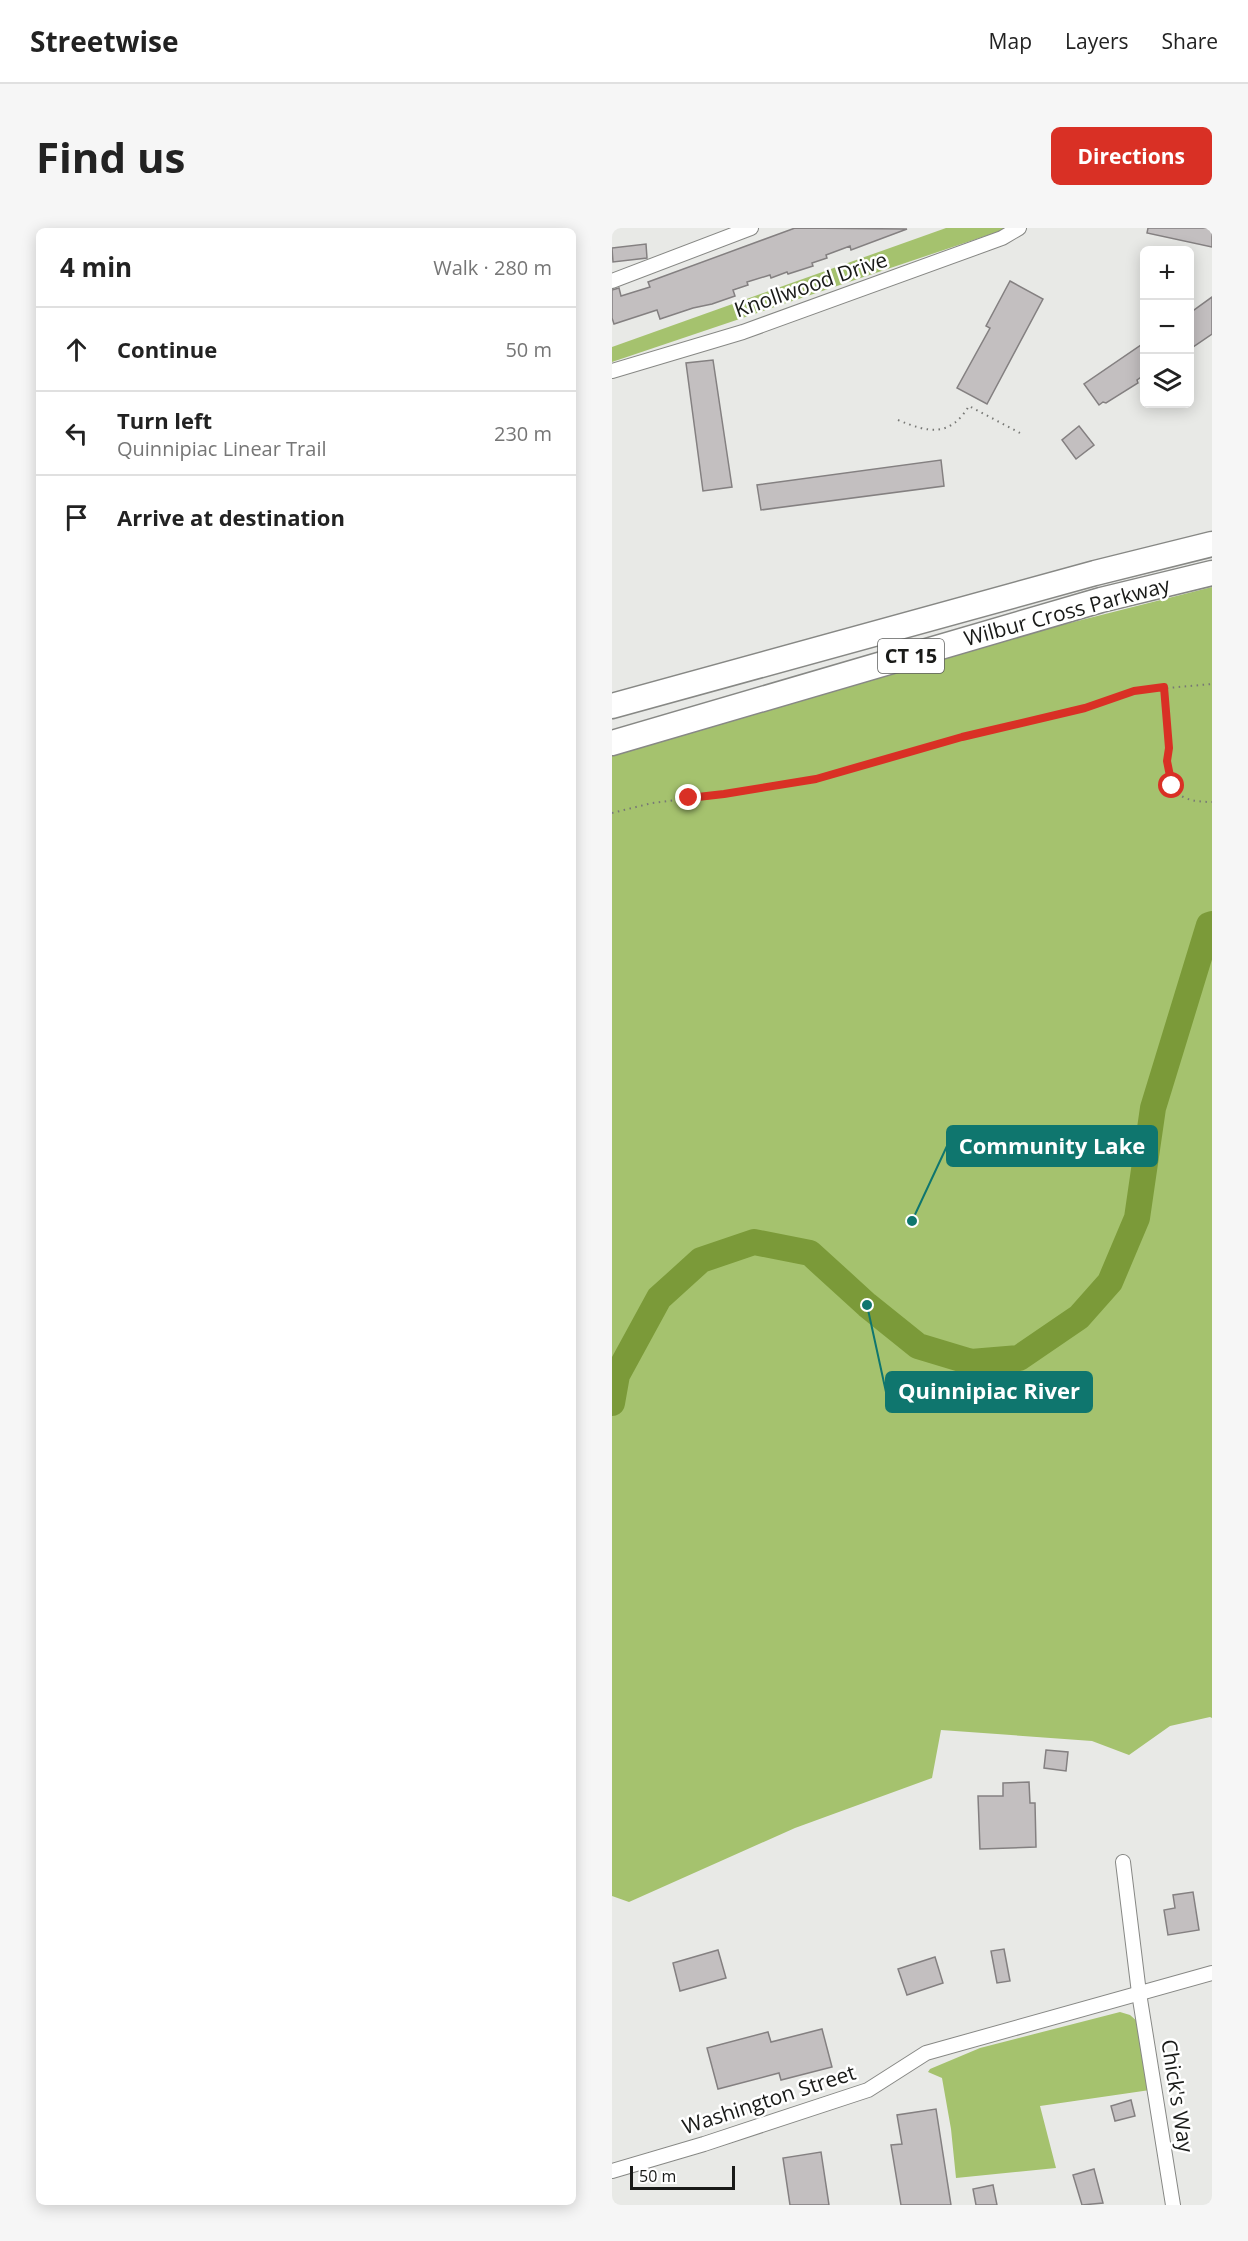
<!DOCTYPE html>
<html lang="en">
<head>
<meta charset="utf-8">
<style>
	:root { --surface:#fff; --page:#f6f6f6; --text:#222; --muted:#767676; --line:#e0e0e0; --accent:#d93025 }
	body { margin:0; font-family:"Open Sans",sans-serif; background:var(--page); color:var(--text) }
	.controls { position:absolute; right:18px; top:18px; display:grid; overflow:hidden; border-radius:9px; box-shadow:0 3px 15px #0003 }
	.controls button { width:54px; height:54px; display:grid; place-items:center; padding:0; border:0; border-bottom:2px solid var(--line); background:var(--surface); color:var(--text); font:30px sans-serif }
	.scale { position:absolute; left:18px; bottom:15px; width:105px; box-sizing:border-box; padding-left:6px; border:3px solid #191a18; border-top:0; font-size:16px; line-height:21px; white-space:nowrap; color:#191a18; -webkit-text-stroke:4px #fff; paint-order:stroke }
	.stop { position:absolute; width:18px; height:18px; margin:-14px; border:4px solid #d93025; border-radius:50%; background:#fff }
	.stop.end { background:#d93025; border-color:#fff; box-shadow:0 2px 6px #0008 }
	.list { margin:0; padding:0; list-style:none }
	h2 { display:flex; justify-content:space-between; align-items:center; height:78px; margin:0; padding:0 24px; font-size:26px }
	h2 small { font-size:20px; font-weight:400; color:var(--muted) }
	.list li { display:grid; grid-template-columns:39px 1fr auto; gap:18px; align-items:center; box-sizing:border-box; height:84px; padding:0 24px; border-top:2px solid var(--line) }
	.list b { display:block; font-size:22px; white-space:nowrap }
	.list p { margin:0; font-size:20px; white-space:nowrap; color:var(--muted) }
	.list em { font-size:20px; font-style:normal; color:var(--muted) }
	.icon { flex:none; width:33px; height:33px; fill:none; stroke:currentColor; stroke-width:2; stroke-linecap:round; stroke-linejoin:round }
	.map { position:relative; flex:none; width:600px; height:1977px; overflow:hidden; border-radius:9px }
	header { display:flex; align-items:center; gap:36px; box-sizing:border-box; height:84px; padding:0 30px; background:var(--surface); border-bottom:2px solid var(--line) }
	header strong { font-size:28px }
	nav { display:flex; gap:33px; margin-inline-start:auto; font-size:21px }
	.intro { display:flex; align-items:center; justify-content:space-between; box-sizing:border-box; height:144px; padding:0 36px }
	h1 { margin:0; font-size:42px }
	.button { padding:15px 27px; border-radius:9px; background:var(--accent); color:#fff; font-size:21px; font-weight:700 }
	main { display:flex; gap:36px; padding:0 36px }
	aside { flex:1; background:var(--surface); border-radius:9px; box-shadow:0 3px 15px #0003 }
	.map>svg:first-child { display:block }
</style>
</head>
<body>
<header>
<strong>Streetwise</strong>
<nav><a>Map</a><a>Layers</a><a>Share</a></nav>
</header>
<div class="intro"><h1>Find us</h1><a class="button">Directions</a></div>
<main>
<aside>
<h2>4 min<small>Walk · 280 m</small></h2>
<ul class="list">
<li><svg class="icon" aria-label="ahead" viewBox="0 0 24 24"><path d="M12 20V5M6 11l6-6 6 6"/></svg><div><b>Continue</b></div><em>50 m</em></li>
<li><svg class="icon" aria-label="left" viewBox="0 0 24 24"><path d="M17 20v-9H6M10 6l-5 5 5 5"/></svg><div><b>Turn left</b><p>Quinnipiac Linear Trail</p></div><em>230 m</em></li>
<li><svg class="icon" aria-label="arrive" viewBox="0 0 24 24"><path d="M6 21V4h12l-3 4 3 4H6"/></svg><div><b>Arrive at destination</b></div></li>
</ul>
</aside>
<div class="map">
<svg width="600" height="1977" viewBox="0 0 600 1977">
	<rect width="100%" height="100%" fill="#e8e9e6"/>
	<g fill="#a5c26e">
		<polygon points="334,0 397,0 0,134 0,119"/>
		<polygon points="600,359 600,1490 598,1489 558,1498 517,1527 480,1513 329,1502 320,1550 183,1600 17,1674 0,1668 0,528 304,437 422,404"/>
		<polygon points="508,1784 518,1787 526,1794 538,1862 428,1878 444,1940 344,1950 339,1901 330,1850 316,1844 318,1841 368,1820"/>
	</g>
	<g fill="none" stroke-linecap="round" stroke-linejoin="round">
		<polyline stroke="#7b9a39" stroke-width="26" points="0,1175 5,1147 47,1070 89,1032 142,1014 198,1025 255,1077 306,1118 359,1134 407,1130 467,1089 498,1054 525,990 541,880 597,697 600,696"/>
	</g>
	<g fill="#c3bfc0" stroke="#848081" stroke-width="1.5">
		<polygon points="183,0 295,1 239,22 238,18 214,27 215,30 200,35 201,38 176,46 175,44 159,50 158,47 135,54 136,57 121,62 123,68 100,76 81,80 48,91 45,82 2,96 0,90 0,62 7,60 9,68 38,59 36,54"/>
		<polygon points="536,0 600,0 600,19 535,5"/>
		<polygon points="34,16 35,30 1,34 0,20"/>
		<polygon points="398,53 431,71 375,176 345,160 378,100 374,98"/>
		<polygon points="600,69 600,106 578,121 578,85"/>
		<polygon points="532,115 532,147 525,152 526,155 494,175 491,174 487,177 472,156"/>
		<polygon points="101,132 120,259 91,263 74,135"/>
		<polygon points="467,198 482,217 464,231 450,212"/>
		<polygon points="329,232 332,258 149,282 145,257"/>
		<polygon points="434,1522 456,1524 454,1543 432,1540"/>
		<polygon points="417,1554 418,1575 423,1575 424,1619 368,1621 366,1568 391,1568 391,1555"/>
		<polygon points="581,1664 587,1702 556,1707 552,1682 563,1680 561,1667"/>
		<polygon points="392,1721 398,1753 385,1755 379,1723"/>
		<polygon points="106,1722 114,1750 68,1763 61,1735"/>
		<polygon points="323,1729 331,1755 295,1767 286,1741"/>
		<polygon points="210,1801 220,1839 169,1852 167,1845 106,1861 95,1820 156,1804 159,1814"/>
		<polygon points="519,1872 523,1888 503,1893 499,1878"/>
		<polygon points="324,1881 339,1977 289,1977 279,1917 290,1916 285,1887"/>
		<polygon points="209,1924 217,1977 178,1977 171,1930"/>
		<polygon points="482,1941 491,1975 470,1977 461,1947"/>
		<polygon points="381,1957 385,1977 364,1977 361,1961"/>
	</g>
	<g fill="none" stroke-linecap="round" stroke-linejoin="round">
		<defs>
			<g id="minor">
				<polyline points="0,53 139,0"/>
				<polyline points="0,143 131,104 390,10 407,0"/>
				<polyline points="511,1634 527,1765 561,1977"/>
				<polyline points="0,1943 92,1916 256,1862 314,1825 600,1745"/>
			</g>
			<g id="motorway">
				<polyline points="0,478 483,345 600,316"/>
				<polyline points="0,515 489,372 600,345"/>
			</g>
		</defs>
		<use href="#minor" stroke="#878885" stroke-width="16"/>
		<use href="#motorway" stroke="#878885" stroke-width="27"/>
		<g stroke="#777875" stroke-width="2" stroke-dasharray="1.5 4.5" stroke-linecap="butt">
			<path d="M286,192c31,13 52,17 71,-14l51,27"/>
			<path d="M552,459c2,20 6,41 5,61 -1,37 1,54 43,54"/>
			<polyline points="0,585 40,575 112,566 203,551 350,509 473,480 522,463 600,456"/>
		</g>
		<use href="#minor" stroke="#fff" stroke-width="14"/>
		<use href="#motorway" stroke="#fff" stroke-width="24"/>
	</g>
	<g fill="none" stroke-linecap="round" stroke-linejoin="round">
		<polyline stroke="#d93025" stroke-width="8" points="77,570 112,566 204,551 350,509 473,480 522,463 552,459 557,520 555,533 560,558"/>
	</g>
	<g text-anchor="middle" stroke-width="5" stroke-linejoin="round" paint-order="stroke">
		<rect fill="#fff" stroke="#5e5f5d" stroke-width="1.5" x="266" y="411" width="66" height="34" rx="4.5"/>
		<g font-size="20" font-weight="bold" fill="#191a18">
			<text x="299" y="435">CT 15</text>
		</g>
		<g font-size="21" fill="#191a18" stroke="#fff">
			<text transform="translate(199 57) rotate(-19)" y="7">Knollwood Drive</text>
			<text transform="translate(455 384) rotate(-15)" y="7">Wilbur Cross Parkway</text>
			<text transform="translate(565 1868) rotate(81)" y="7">Chick's Way</text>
			<text transform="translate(157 1872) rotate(-18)" y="7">Washington Street</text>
		</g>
	</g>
	<path fill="none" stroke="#0f766e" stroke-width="2" d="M300 993L335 918M255 1077L274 1164"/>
	<g fill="#0f766e" stroke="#fff" stroke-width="2">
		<circle cx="300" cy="993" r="6"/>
		<circle cx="255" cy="1077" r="6"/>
	</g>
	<g fill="#0f766e" stroke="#0f766e" stroke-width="2">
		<rect x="335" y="898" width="210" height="40" rx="6"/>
		<rect x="274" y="1144" width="206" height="40" rx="6"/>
	</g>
	<g font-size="22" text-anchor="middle" font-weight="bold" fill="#fff">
		<text x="440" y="926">Community Lake</text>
		<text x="377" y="1171">Quinnipiac River</text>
	</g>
</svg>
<div class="controls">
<button>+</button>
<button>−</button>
<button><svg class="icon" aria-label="layers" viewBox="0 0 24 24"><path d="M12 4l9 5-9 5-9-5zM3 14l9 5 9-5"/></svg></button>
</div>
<div class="scale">50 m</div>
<div class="stop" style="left:560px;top:558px"></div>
<div class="stop end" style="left:77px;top:570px"></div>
</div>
</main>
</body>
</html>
